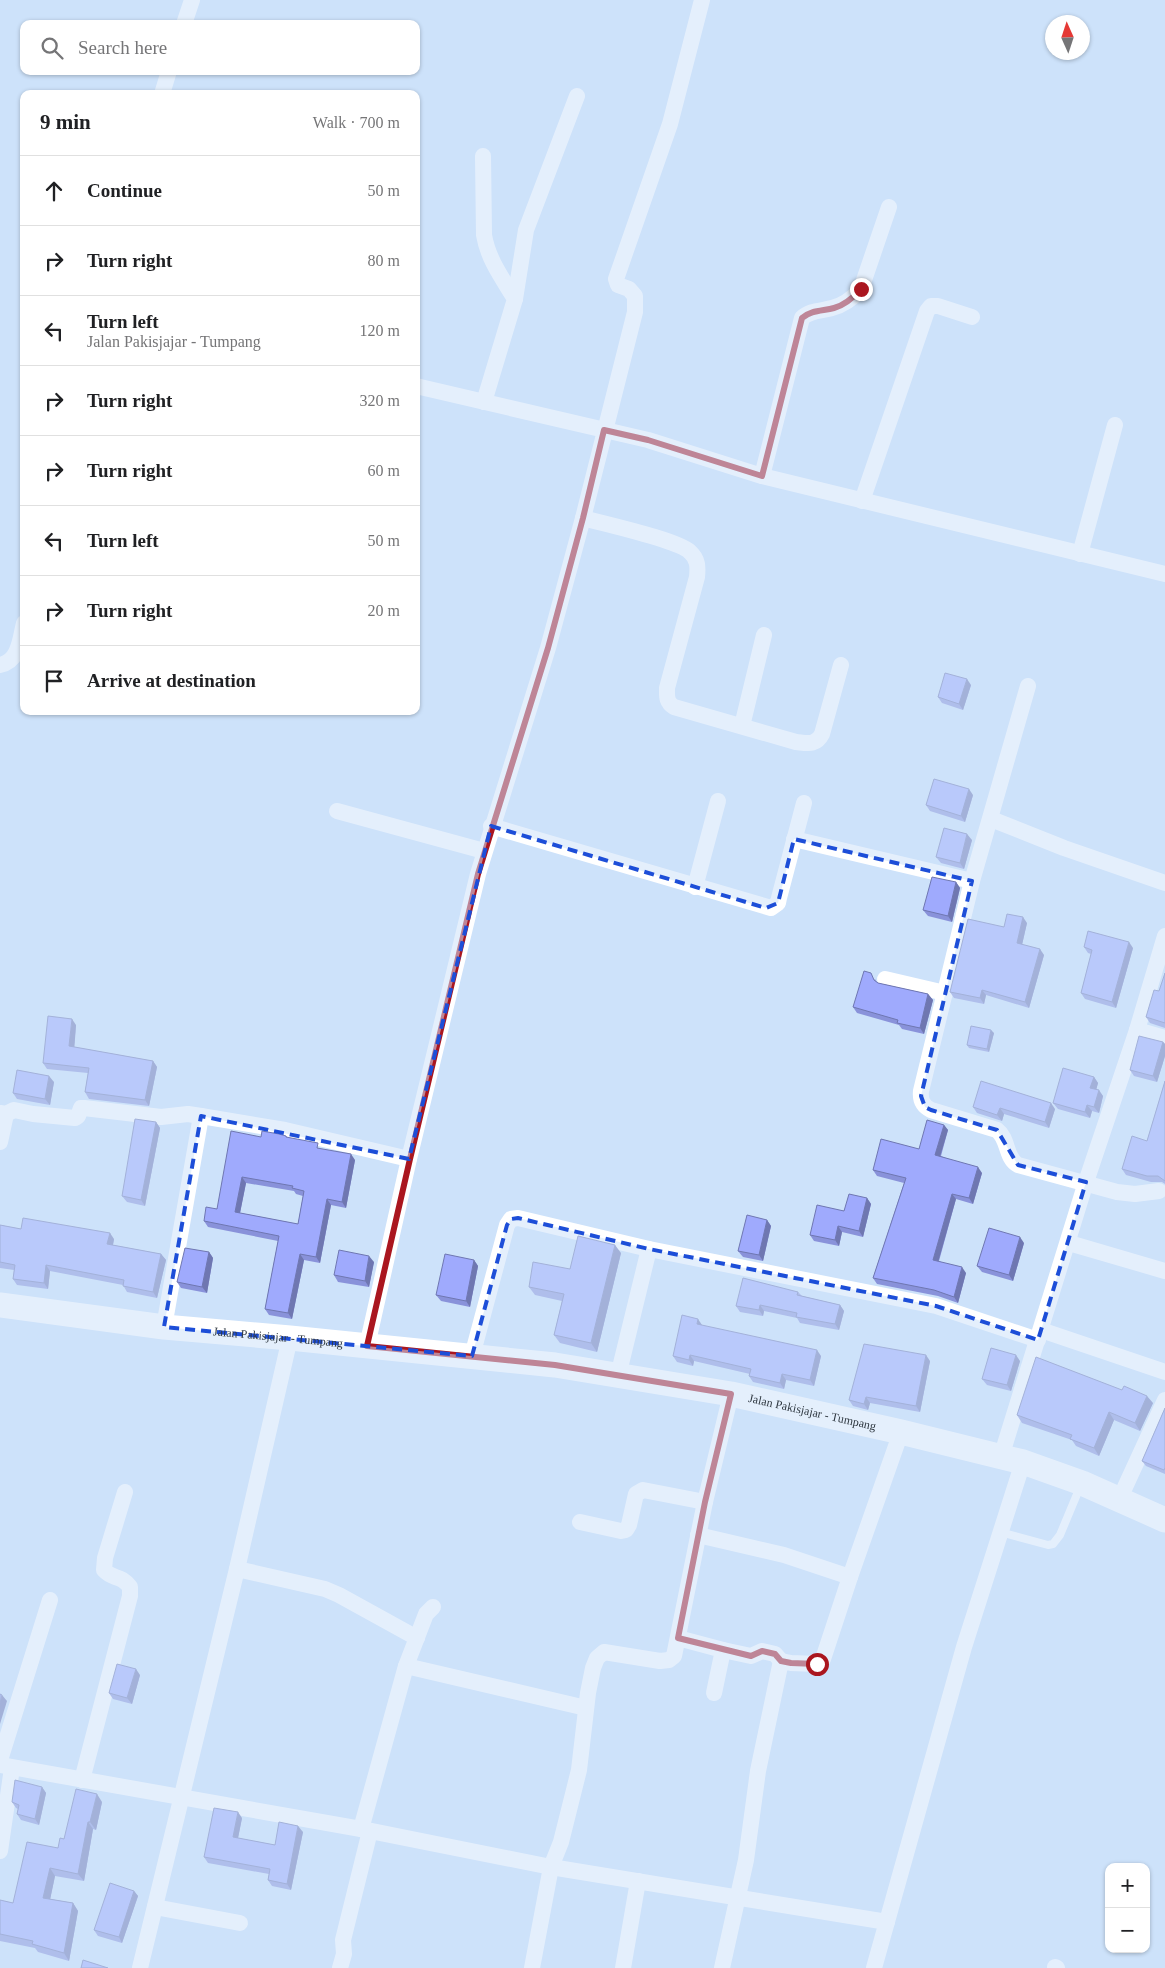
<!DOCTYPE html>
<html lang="en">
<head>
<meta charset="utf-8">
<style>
	:root { --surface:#fff; --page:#f6f6f6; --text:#202124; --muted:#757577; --line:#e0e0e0 }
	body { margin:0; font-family:"Times New Roman",serif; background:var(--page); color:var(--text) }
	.controls { position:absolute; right:15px; bottom:15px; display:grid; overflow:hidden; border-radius:10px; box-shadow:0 1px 4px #0004 }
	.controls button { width:45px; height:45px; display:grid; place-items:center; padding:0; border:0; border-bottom:1px solid var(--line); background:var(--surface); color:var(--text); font:25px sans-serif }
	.compass { position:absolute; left:1045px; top:15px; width:45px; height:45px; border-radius:50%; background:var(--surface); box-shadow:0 1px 4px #0004; rotate:357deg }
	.stop { position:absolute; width:15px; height:15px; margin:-11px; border:4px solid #aa161f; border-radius:50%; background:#fff }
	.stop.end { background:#aa161f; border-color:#fff; box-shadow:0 1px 5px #0008 }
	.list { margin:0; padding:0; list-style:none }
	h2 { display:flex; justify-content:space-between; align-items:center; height:65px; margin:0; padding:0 20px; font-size:21px }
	h2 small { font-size:16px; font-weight:400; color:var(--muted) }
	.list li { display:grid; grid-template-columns:32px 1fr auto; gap:15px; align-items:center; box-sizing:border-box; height:70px; padding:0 20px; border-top:1px solid var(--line) }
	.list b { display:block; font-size:19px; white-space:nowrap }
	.list p { margin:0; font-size:16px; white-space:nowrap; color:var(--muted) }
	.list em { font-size:16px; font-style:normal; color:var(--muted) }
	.icon { flex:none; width:28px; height:28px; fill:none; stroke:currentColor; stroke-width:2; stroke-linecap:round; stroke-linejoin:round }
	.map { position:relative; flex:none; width:1165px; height:1968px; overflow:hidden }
	.search { position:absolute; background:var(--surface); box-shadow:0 1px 4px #0004; left:20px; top:20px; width:400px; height:55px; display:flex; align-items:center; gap:12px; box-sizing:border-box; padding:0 18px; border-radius:10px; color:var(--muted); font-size:19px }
	.panel { position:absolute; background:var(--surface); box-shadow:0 1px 4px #0004; left:20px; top:90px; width:400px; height:625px; border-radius:10px }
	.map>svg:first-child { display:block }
</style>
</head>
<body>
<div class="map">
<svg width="1165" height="1968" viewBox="0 0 1165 1968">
	<rect width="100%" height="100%" fill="#cde2fa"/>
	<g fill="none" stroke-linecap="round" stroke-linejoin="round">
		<polyline stroke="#fff" stroke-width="8" points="1000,1532 1048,1545 1053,1544 1060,1535 1080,1487"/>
		<g stroke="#fff" stroke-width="16">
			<polyline points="184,24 192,0"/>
			<polyline points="162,94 169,71"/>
			<path d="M483,156l1,79c4,24 18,43 31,64l-31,103"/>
			<polyline points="515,299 526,230 577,96"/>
			<polyline points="416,386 648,440 762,476 1165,574"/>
			<path d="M762,476l40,-158c8,-8 20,-7 30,-10 12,-3 21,-10 29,-19l28,-82"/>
			<polyline points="862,501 927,311 931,306 938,306 972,317"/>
			<path d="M583,518c21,6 95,22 107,34 8,7 8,15 7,25l-30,111c0,8 -1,14 7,19l122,35c11,1 20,4 26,-8l19,-69"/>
			<polyline points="1080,554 1115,425"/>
			<path d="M0,665c19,-4 20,-25 24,-42"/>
			<path d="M1028,686l-56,195 -51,210c-1,9 2,15 10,19l66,20c12,9 8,28 21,35l99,27 18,2 24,-3"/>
			<polyline points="742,726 764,635"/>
			<polyline points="337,811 484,851"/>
			<polyline points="991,819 1064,848 1165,883"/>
			<polyline points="491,826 771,908 778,903 779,898 804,803"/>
			<polyline points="794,839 972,881"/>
			<polyline points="695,887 718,801"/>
			<polyline points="885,979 945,993"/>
			<polyline points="1137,1030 1165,1038"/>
			<polyline points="0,1113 6,1114 14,1110 33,1114 75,1118 78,1116 81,1108 84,1108 161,1117 188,1114 201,1116 285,1130 409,1159"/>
			<polyline points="0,1142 6,1114"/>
			<polyline points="1069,1243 1165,1271"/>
			<polyline points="164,1327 201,1116"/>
			<polyline points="1041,1330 1165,1372"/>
			<polyline points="367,1346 409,1159 478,874 548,648 583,518 635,312 635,296 629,289 618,285 616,279 670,124 702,0"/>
			<polyline points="472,1356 507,1225 511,1219 518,1218 649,1249 936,1306 1038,1340"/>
			<polyline points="618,1376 649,1249"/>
			<polyline points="1001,1457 1086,1182 1137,1030 1165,936"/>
			<polyline points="1120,1498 1165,1400"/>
			<polyline points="580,1522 621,1531 626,1530 629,1525 636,1494 643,1490 705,1502"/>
			<polyline points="698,1535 784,1555 850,1577"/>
			<polyline points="237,1569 325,1589 339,1595 417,1638"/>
			<polyline points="678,1638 723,1650 714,1693"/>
			<polyline points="723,1650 751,1656 762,1651 775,1654 781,1661"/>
			<polyline points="406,1666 586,1708"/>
			<polyline points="0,1760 50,1600"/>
			<polyline points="0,1765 361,1829 551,1867 887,1922"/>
			<path d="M82,1780l48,-184v-9c-10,-13 -17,-7 -26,-17l1,-12 20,-66"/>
			<polyline points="361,1829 406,1666 426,1614 433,1607"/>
			<polyline points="0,1851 12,1768"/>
			<polyline points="155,1907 240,1923"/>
			<polyline points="1055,1967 1057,1968"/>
			<polyline points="140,1968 237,1569 290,1338"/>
			<polyline points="340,1968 344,1954 343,1940 370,1831"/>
			<polyline points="532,1968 551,1867 561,1842 579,1770 588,1693 593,1668 597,1658 604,1652 660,1661 669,1660 674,1656 705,1502 731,1394"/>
			<polyline points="623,1968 638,1881"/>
			<polyline points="722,1968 746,1860 758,1771 781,1661 791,1663 817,1664 823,1659 850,1577 901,1432"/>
			<polyline points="874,1968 964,1647 1023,1462"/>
		</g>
		<path stroke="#fff" stroke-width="25" id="s1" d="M0,1305l164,22 126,11 265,27 176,29 170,38 122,30 59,21 83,37"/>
	</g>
	<g fill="#8992da" fill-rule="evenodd">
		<polygon points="971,685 963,710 942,703 938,697"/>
		<polygon points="973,795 965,822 930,811 926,805"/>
		<polygon points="972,840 964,869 941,863 936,857"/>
		<polygon points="956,882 960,888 952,922 928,916 923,910"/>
		<polygon points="1027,923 1022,945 1044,955 1029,1008 986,995 984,1004 954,998 950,992 1004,927"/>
		<polygon points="1084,947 1133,948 1116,1008 1085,999 1081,993 1091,954 1088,953"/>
		<polygon points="1165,973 1165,1028 1150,1023 1146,1017 1159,991"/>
		<polygon points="875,979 876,981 878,983 928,994 933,1000 924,1034 902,1029 899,1025 857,1013 853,1007"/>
		<polygon points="76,1025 74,1047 153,1061 157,1067 149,1106 89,1099 85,1092 88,1073 47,1069 43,1063"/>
		<polygon points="994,1033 989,1052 969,1048 967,1045"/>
		<polygon points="1163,1042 1165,1044 1165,1056 1157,1082 1134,1076 1130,1070"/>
		<polygon points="1094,1077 1098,1083 1096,1090 1103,1096 1099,1113 1092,1111 1090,1118 1058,1109 1053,1103"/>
		<polygon points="1165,1081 1165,1184 1162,1182 1151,1182 1126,1175 1122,1169 1147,1141"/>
		<polygon points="54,1082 50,1105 17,1099 13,1093"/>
		<polygon points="973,1107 1055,1109 1049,1128 1004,1114 1002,1121 977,1113"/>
		<polygon points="156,1122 160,1128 145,1206 127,1202 122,1196"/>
		<polygon points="944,1125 948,1130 941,1156 982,1173 973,1204 956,1199 939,1261 966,1273 958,1303 938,1296 877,1284 873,1278 904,1183 877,1176 873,1170 919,1149"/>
		<path d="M286,1136l2,2 67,22 -9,48 -15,-3 -11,58 -16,-3 -12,59 -23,-4 -4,-6 13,-68 -70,-14 -4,-6 13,-12 44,-72zM246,1183l48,8 2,3 7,2 -5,28 -58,-11z"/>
		<polygon points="867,1198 871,1204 863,1237 842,1232 839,1246 814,1241 810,1235 844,1211"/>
		<polygon points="767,1220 771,1226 763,1261 743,1257 738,1251"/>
		<polygon points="0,1225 21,1229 114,1239 113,1245 161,1254 166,1260 157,1298 127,1292 123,1285 50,1271 48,1289 17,1285 13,1279 14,1270 0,1268"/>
		<polygon points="1024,1243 1013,1281 982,1272 977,1266"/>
		<polygon points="209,1252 213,1258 207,1293 181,1288 177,1282"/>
		<polygon points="621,1253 597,1352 560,1343 554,1335 562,1301 535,1295 529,1287 570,1269"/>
		<polygon points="474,1260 478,1266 470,1307 441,1301 436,1295"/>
		<polygon points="374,1262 369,1287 338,1282 334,1275"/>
		<polygon points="798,1292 802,1296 840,1305 844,1311 839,1330 800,1323 797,1318 764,1311 763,1316 740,1312 736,1306"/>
		<polygon points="702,1325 702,1326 821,1356 814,1386 786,1380 784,1389 753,1382 749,1376 750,1374 694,1361 693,1366 677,1362 673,1356"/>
		<polygon points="930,1361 920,1412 870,1403 868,1410 853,1406 849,1400"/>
		<polygon points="1020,1361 1011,1391 987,1385 982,1379"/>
		<polygon points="1153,1403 1140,1431 1114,1420 1099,1456 1076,1446 1072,1440 1022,1423 1017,1415"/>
		<polygon points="1165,1408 1165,1474 1146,1466 1142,1461"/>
		<polygon points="140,1675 132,1704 113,1699 109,1693"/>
		<polygon points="42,1787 46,1793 39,1825 21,1820 17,1814 18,1809 16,1808 12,1802"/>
		<polygon points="102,1802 96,1830 93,1829 84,1881 55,1876 50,1899 73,1903 78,1911 69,1961 38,1952 35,1948 0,1941 0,1900 13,1903 58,1848 64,1839"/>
		<polygon points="242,1818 238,1838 275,1845 303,1832 291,1890 272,1886 268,1880 269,1874 208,1863 204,1857"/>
		<polygon points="134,1891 138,1896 122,1943 98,1936 94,1930"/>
	</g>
	<g fill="#6f77b1">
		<polygon points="967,679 971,685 963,710 959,704"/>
		<polygon points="969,789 973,795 965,822 961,816"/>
		<polygon points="967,834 972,840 964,869 960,863"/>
		<polygon points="956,882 960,888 952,922 948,916"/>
		<polygon points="1023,917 1027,923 1021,949 1017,943"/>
		<polygon points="1129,942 1133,948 1116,1008 1112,1002"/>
		<polygon points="1040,949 1044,955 1029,1008 1025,1002"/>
		<polygon points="982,990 986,995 984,1004 980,998"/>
		<polygon points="928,994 933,1000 924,1034 920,1028"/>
		<polygon points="72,1019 76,1025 74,1052 69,1046"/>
		<polygon points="991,1030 994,1033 989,1052 987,1049"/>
		<polygon points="1163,1042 1165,1044 1165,1056 1157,1082 1153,1076"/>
		<polygon points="153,1061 157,1067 149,1106 145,1100"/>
		<polygon points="49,1076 54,1082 50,1105 45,1099"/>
		<polygon points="1094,1077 1098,1083 1095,1094 1090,1088"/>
		<polygon points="1099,1090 1103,1096 1099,1113 1094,1107"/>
		<polygon points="1051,1103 1055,1109 1049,1128 1045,1122"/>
		<polygon points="1087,1105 1092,1111 1090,1118 1085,1112"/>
		<polygon points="1000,1108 1004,1114 1002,1121 997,1115"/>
		<polygon points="156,1122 160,1128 145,1206 141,1200"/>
		<polygon points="944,1125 948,1130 939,1160 935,1155"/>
		<polygon points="351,1154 355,1160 346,1208 342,1202"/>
		<polygon points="978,1167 982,1173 973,1204 969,1198"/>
		<polygon points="242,1177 246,1183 239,1218 235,1212"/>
		<polygon points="952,1194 956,1199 937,1266 933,1260"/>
		<polygon points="867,1198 871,1204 863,1237 859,1231"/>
		<polygon points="327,1199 331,1205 320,1263 316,1257"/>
		<polygon points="767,1220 771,1226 763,1261 759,1255"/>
		<polygon points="838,1226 842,1232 839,1246 835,1240"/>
		<polygon points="110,1233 114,1239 112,1250 107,1244"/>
		<polygon points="1020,1237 1024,1243 1013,1281 1009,1275"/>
		<polygon points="615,1245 621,1253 597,1352 591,1343"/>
		<polygon points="209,1252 213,1258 207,1293 202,1287"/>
		<polygon points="161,1254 166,1260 157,1298 153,1292"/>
		<polygon points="300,1254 304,1260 292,1319 288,1313"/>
		<polygon points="369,1256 374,1262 369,1287 365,1281"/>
		<polygon points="474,1260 478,1266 470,1307 466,1301"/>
		<polygon points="46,1265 50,1271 48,1289 44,1283"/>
		<polygon points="962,1267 966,1273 958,1303 954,1297"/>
		<polygon points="760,1305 764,1311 763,1316 759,1310"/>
		<polygon points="840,1305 844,1311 839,1330 835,1324"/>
		<polygon points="698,1319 702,1325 701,1330 697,1324"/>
		<polygon points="817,1350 821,1356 814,1386 810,1380"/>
		<polygon points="690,1355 694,1361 693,1366 689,1360"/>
		<polygon points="926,1355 930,1361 920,1412 916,1406"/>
		<polygon points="1016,1355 1020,1361 1011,1391 1007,1385"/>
		<polygon points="782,1374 786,1380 784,1389 780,1383"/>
		<polygon points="1147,1396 1153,1403 1140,1431 1135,1423"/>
		<polygon points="866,1397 870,1403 868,1410 864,1404"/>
		<polygon points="1109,1412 1114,1420 1099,1456 1094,1448"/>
		<polygon points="136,1669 140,1675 132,1704 127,1698"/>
		<polygon points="2,1695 7,1701 0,1724 0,1703"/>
		<polygon points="42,1787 46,1793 39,1825 35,1819"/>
		<polygon points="97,1794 102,1802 96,1830 90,1822"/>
		<polygon points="238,1812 242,1818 237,1843 233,1837"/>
		<polygon points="88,1822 93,1829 84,1881 78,1874"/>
		<polygon points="298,1826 303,1832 291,1890 287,1884"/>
		<polygon points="50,1868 55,1876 49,1905 43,1898"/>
		<polygon points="134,1891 138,1896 122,1943 119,1937"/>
		<polygon points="73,1903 78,1911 69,1961 64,1953"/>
	</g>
	<g fill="#9faafd" stroke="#6f77b1" fill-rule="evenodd">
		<polygon points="945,673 967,679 959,704 938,697"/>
		<polygon points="934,779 969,789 961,816 926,805"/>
		<polygon points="944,828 967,834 960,863 936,857"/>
		<polygon points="932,877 956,882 948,916 923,910"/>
		<polygon points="1007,914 1023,917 1017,943 1040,949 1025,1002 982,990 980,998 950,992 968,919 1004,927"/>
		<polygon points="1088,931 1129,942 1112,1002 1081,993 1092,950 1084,947"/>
		<polygon points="864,971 871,973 874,980 878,983 928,994 920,1028 897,1023 898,1020 853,1007"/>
		<polygon points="1165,973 1165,1023 1146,1017 1154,990 1159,991"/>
		<polygon points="48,1016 72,1019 69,1046 153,1061 145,1100 85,1092 89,1068 43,1063"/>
		<polygon points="971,1026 991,1030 987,1049 967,1045"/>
		<polygon points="1139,1036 1163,1042 1153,1076 1130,1070"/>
		<polygon points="1063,1068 1094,1077 1090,1088 1099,1090 1094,1107 1087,1105 1085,1112 1053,1103"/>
		<polygon points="17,1070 49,1076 45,1099 13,1093"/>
		<polygon points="981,1081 1051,1103 1045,1122 1000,1108 997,1115 973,1107"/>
		<polygon points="1165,1081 1165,1181 1158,1176 1147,1176 1122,1169 1132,1136 1147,1141"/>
		<polygon points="135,1119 156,1122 141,1200 122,1196"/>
		<polygon points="927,1120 944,1125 935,1155 978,1167 969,1198 952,1194 933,1260 962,1267 954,1297 934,1290 873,1278 906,1178 873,1170 881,1139 919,1149"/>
		<path d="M231,1131l30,6 1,-6 17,3 7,2v1l32,6 -1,5 34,6 -9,48 -15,-3 -11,58 -16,-3 -12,59 -23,-4 14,-73 -75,-15 2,-14 11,2zM242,1177l51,9 -1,2 12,3 -6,33 -63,-12z"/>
		<polygon points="849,1194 867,1198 859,1231 838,1226 835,1240 810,1235 817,1205 844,1211"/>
		<polygon points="747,1215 767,1220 759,1255 738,1251"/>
		<polygon points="23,1218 110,1233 107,1244 161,1254 153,1292 123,1286 124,1280 46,1265 44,1283 13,1279 15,1265 0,1262 0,1225 21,1229"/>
		<polygon points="989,1228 1020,1237 1009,1275 977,1266"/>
		<polygon points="578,1236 615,1245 591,1343 554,1335 564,1294 529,1287 533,1262 570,1269"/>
		<polygon points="185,1248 209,1252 202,1287 177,1282"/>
		<polygon points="339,1250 369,1256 365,1281 334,1275"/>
		<polygon points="445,1254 474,1260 466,1301 436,1295"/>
		<polygon points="743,1278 798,1292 797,1295 840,1305 835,1324 796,1317 797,1313 760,1305 759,1310 736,1306"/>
		<polygon points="682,1315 698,1319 697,1324 817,1350 810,1380 782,1374 780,1383 749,1376 751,1369 690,1355 689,1360 673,1356"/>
		<polygon points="864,1344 926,1355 916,1406 866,1397 864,1404 849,1400"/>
		<polygon points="991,1348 1016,1355 1007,1385 982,1379"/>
		<polygon points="1036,1357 1122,1390 1124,1386 1147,1396 1135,1423 1109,1412 1094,1448 1070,1439 1072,1435 1017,1415"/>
		<polygon points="1165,1408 1165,1468 1164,1470 1142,1461"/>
		<polygon points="117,1664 136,1669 127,1698 109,1693"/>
		<polygon points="0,1694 2,1695 0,1703"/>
		<polygon points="15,1780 42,1787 35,1819 17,1814 19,1805 12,1802"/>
		<polygon points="76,1789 97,1794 90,1822 88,1822 78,1874 50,1868 43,1898 73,1903 64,1953 32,1944 33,1941 0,1934 0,1900 13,1903 27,1842 58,1848 60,1838 64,1839"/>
		<polygon points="214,1808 238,1812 233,1837 275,1845 279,1822 298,1826 287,1884 268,1880 270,1869 204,1857"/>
		<polygon points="110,1883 134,1891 119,1937 94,1930"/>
		<polygon points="83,1960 108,1968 81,1968"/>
	</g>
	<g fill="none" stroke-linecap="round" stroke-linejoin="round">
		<path stroke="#aa161f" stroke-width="6" d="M817,1664l-26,-1 -10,-2 -6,-7 -13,-3 -11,5 -73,-18 27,-136 26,-108 -176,-29 -188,-19 43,-187 68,-285 70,-226 35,-130 21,-88 44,10 114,36 40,-158c9,-8 21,-7 32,-10 11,-3 19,-10 27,-19"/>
	</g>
	<path d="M0 0H1165V1968H0ZM491,826l275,82 12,-5 16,-64 178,42 -51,215 4,11 6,3 66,20 21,35 68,17 -48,158 -102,-34 -287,-57 -131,-31 -7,1 -4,6 -35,131 -308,-29 37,-211 208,43z" fill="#cde2fa" fill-opacity=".55" fill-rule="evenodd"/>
	<path fill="none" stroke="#1d4ed8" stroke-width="4" stroke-dasharray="10 6" stroke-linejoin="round" d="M491,826l275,82 12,-5 16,-64 178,42 -51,215 4,11 6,3 66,20 21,35 68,17 -48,158 -102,-34 -287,-57 -131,-31 -7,1 -4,6 -35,131 -308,-29 37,-211 208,43z"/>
	<g text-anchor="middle" stroke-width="4" stroke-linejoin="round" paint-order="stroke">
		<g font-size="12" fill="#303942" stroke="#cde2fa">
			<text dy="4" stroke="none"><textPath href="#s1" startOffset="280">Jalan Pakisjajar - Tumpang</textPath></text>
			<text dy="4" stroke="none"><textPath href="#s1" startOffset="820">Jalan Pakisjajar - Tumpang</textPath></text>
		</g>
	</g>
</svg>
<div class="controls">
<button>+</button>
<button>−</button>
</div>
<svg class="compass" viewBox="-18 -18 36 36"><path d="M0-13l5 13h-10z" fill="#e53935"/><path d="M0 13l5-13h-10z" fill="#757577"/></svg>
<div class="stop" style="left:817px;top:1664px"></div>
<div class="stop end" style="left:861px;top:289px"></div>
<div class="search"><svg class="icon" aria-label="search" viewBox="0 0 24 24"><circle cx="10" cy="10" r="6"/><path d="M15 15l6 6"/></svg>Search here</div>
<section class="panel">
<h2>9 min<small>Walk · 700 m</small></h2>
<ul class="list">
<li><svg class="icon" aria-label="ahead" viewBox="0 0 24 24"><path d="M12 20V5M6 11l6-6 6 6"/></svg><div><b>Continue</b></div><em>50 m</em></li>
<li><svg class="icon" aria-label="right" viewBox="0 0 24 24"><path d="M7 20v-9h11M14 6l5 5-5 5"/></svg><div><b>Turn right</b></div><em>80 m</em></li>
<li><svg class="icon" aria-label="left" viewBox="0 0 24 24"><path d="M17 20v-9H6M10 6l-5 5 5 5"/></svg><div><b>Turn left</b><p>Jalan Pakisjajar - Tumpang</p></div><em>120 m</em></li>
<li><svg class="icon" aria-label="right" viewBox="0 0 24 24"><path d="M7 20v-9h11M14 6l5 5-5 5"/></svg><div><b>Turn right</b></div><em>320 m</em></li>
<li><svg class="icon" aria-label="right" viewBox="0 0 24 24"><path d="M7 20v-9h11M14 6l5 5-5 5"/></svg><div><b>Turn right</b></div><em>60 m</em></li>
<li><svg class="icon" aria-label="left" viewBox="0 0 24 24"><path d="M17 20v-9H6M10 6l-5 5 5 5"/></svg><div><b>Turn left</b></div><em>50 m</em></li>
<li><svg class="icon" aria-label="right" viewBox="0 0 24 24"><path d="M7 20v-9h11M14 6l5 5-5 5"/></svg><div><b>Turn right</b></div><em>20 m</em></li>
<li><svg class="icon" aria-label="arrive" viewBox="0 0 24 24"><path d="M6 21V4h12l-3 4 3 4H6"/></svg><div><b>Arrive at destination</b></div></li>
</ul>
</section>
</div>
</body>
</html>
